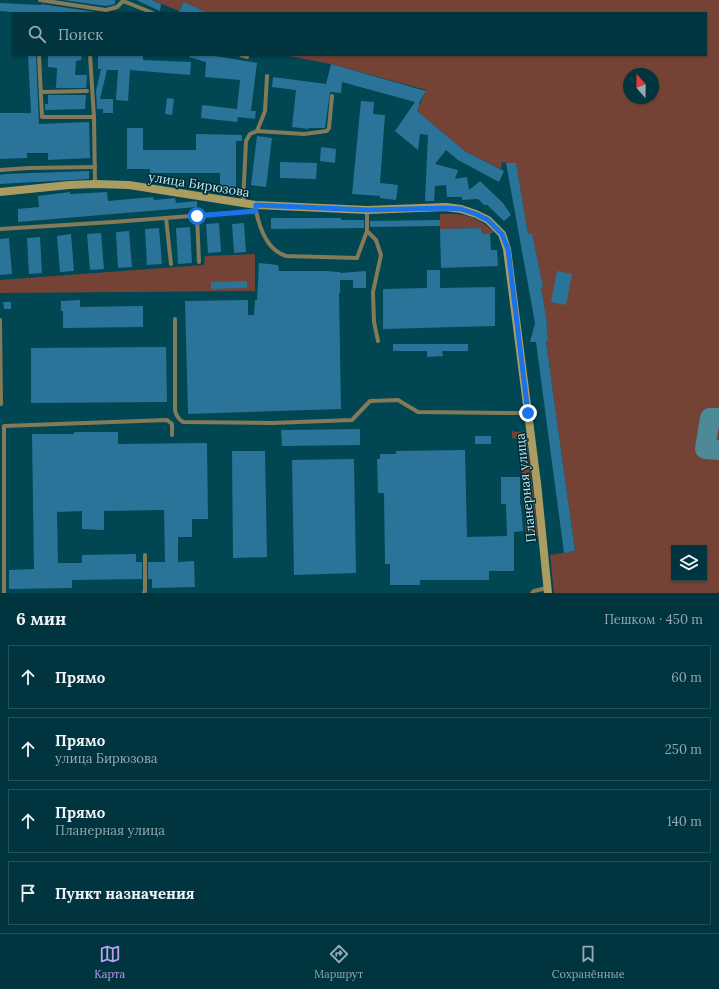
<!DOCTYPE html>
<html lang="ru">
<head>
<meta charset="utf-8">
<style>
	:root { --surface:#00343e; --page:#0e3f49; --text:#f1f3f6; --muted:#95aab0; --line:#224f58; --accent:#bca0f2 }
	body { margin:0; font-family:Lora,serif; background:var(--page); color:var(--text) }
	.controls { position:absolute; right:12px; bottom:12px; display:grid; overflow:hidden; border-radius:0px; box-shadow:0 1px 3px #0004 }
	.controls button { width:36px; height:36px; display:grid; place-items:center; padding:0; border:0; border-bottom:1px solid var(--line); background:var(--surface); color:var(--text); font:20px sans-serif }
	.compass { position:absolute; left:623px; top:68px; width:36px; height:36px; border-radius:50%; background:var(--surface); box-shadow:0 1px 3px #0004; rotate:340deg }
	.stop { position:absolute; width:12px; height:12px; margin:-9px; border:3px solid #1a73e8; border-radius:50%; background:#fff }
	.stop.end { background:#1a73e8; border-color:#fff; box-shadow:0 1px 4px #0008 }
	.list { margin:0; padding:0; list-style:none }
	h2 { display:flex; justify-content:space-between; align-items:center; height:52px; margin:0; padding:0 16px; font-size:17px }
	h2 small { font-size:13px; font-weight:400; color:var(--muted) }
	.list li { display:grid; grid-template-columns:26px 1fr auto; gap:12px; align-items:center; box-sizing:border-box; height:64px; margin:0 8px 8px; padding:0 8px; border:1px solid var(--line); border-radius:0px }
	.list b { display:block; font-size:15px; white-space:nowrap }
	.list p { margin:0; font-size:13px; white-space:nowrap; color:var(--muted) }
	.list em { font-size:13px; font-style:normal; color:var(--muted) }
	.icon { flex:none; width:22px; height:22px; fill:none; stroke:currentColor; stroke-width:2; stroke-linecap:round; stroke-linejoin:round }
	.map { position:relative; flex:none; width:719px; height:593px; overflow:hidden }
	.search { position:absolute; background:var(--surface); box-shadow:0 1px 3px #0004; left:12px; right:12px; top:12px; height:44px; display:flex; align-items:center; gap:10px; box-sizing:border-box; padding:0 14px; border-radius:0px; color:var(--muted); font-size:15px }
	.sheet { height:340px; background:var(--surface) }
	nav { display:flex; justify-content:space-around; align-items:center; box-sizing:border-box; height:56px; border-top:1px solid var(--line); background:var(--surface); font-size:11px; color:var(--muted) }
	nav a { display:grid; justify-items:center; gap:2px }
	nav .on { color:var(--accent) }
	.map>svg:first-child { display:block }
</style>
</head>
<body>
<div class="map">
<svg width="719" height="593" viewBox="0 0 719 593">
	<rect width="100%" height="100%" fill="#004653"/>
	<g fill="#744336" fill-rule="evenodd">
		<path d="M152,0h567v593h-165l-4,-38 25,-4 -29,-209 2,-1 -2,-25 -5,-29 2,-1 -11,-51 -4,-1 -12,-70 -14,-2 -1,7 -35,-17 -49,-41 9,-21 -95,-26 -48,-9h423v-42h-498l-24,-11 -5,9zM629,74h24v24h-24zM674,548h30v30h-30z"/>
		<path d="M440,214c24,-1 36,2 54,18l-4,2h-8l-1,-6 -41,1z"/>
		<polygon points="255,254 255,291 0,293 0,280 204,265 205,256"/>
		<polygon points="512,431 516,432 525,431 526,433 538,536 526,537 524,495 518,439 512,438"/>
	</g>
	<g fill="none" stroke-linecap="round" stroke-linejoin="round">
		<polyline stroke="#4c8a97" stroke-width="20" points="719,418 710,418 705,449 719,450"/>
	</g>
	<g fill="#2b7499">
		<polygon points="63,0 115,0 115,4 106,6"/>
		<polygon points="136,0 152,0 161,4 160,11"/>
		<polygon points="184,2 208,13 178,13"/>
		<polygon points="0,3 41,5 41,4 102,13 23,13 0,11"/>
		<polygon points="28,55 36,55 39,124 89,122 90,158 48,160 48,153 27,153 27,158 0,159 0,113 31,113"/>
		<polygon points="48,55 82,55 81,60 76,61 75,75 87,75 86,88 56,88 57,68 48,67"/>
		<polygon points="98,55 143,55 143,60 191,62 190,75 130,70 128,101 116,100 118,70 107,70 100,99 113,99 113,113 103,113 103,109 97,109 96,91 101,69 98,69"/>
		<polygon points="190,55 209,55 257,63 251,111 256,111 255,119 238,117 237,122 201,118 202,105 237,109 240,80 205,77 206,62 189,57"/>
		<polygon points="331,64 426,91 419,103 420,104 417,111 466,152 504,171 499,182 458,160 446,150 435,164 458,170 455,179 467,177 469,190 480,181 503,203 511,215 504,221 486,204 485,206 478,199 462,200 462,197 447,197 446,185 435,186 434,201 425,201 428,135 420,134 418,150 395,131 415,102 342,82 341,93 330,92 325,128 309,128 308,129 292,127 296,90 272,87 273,77 326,84"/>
		<polygon points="48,95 86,95 85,109 45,110 45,104 48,104"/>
		<polygon points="167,98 174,99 172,115 165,114"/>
		<polygon points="361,101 374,102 373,114 385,115 380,183 398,185 396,200 380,198 380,196 352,194"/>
		<polygon points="127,128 143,128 143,150 196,150 196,134 242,135 242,141 236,141 236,187 220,187 220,173 150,173 150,169 127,169"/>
		<polygon points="257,136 272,138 266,187 251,185"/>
		<polygon points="321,147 336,149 335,163 320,161"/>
		<polygon points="280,162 317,163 316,179 280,178"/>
		<polygon points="506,163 516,163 528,234 532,234 543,286 541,287 546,316 548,341 546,342 575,551 564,553 536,342 530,342 535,323"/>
		<polygon points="89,171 89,179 0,184 0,175 5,174"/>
		<polygon points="70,192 70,194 107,192 108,201 153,197 154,200 175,198 176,203 197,201 197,207 18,222 18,209 39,207 38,196"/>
		<polygon points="271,218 341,218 341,220 364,220 364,228 271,229"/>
		<polygon points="440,220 440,226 370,227 370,221"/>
		<polygon points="219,223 221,252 208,253 206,224"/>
		<polygon points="244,223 246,252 234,253 232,224"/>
		<polygon points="190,227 192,263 178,264 176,228"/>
		<polygon points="159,228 162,264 147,265 145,229"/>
		<polygon points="481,228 482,234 490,234 491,250 497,250 498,266 441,268 440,229"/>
		<polygon points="129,231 132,267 118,268 116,232"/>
		<polygon points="101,233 104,269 90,270 87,234"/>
		<polygon points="71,234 74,271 60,272 57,236"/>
		<polygon points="40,237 42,273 29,274 27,238"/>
		<polygon points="9,238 12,274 0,275 0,239"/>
		<polygon points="259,263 278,265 279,271 326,271 340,272 340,273 366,271 366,288 353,288 353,280 340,280 340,293 339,293 341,409 188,414 185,301 248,300 248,315 254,315 255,300 257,300"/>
		<polygon points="427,270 440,270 440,288 495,287 495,326 383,329 383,289 427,288"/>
		<polygon points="557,271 572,274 566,305 551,302"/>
		<polygon points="247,281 247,288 211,289 211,282"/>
		<polygon points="80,300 80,307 143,306 143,327 63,328 63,311 61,311 61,301"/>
		<polygon points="3,302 11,302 11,309 4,309"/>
		<polygon points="393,344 468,344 468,351 442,351 443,356 427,357 427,351 393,351"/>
		<polygon points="166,347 167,402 31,403 31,348"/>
		<polygon points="360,429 360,445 282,446 281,430"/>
		<polygon points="74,432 118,432 118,444 207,443 208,519 192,519 192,537 178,537 178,562 194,561 195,587 152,588 152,579 148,579 148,562 165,562 164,510 104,511 104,530 82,529 82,511 57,512 58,563 82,563 82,555 136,554 136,562 142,562 142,579 72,580 72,588 9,589 9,570 34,569 32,434 74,434"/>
		<rect x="475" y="436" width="16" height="8"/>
		<polygon points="465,450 467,537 507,536 506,504 501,504 501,477 520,477 520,505 521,505 523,531 514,532 514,571 489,571 489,580 420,580 420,585 390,585 390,564 385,564 384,493 378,493 377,459 380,459 380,454 396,454 396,451"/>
		<polygon points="232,451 265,451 267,557 233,558"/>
		<polygon points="354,459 356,573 294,575 292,460"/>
	</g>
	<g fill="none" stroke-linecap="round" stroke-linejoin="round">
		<g stroke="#847a57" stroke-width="4">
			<polyline points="40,0 106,10 117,7 123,1 153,13"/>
			<polyline points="39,55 42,117 94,117"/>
			<polyline points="90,55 94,117 95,184"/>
			<polyline points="241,55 247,57"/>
			<polyline points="41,92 87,91"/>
			<polyline points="257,131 265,111 267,76"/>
			<polyline points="0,170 29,168 95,167"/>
			<polyline points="243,203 246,141 250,134 257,131 304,134 327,131 329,128 332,96"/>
			<polyline points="367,210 367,231 376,240 381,255 373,292 374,322 378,341"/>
			<path d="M256,211c4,18 11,39 30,45l71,2 10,-27"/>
			<polyline points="197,216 199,262"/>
			<polyline points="166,218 171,264"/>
			<polyline points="0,229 113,222 256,211 256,205"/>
			<path d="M175,319v91c1,6 3,9 8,12l89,1 80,-3 18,-19 28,-1 20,12 89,1h21"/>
			<polyline points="0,320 1,404"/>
			<polyline points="4,593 4,426 167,420 172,424 172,435"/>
			<polyline points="144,593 145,590 145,555"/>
			<polyline points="532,593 534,591 547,588"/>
		</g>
		<polyline stroke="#ab9c62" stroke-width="8" points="0,192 69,185 95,184 129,185 256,205 367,210 446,207 461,209 476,214 488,220 502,234 507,249 537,483 548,593"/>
	</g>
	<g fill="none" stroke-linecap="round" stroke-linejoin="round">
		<polyline stroke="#1a73e8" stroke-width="5" points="197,216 256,211 256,205 367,210 446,208 461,209 476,214 488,220 502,234 508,249 528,413"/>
	</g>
	<g text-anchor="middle" stroke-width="3" stroke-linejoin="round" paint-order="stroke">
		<g font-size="13" fill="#b8eaf7" stroke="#032931">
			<text transform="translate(199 184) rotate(9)" y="5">улица Бирюзова</text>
			<text transform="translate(525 488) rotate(-96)" y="5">Планерная улица</text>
		</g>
	</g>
</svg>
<div class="controls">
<button><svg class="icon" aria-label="layers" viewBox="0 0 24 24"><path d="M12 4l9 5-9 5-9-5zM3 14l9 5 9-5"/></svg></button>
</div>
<svg class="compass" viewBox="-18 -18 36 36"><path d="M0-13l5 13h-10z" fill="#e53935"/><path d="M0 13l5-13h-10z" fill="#95aab0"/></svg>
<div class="stop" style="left:197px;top:216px"></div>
<div class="stop end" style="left:528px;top:413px"></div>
<div class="search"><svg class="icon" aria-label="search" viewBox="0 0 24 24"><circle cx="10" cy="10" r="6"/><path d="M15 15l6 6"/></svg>Поиск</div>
</div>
<section class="sheet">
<h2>6 мин<small>Пешком · 450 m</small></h2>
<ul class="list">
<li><svg class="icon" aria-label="ahead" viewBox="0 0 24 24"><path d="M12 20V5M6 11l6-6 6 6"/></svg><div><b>Прямо</b></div><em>60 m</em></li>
<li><svg class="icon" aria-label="ahead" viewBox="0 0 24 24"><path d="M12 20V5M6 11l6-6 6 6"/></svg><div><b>Прямо</b><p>улица Бирюзова</p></div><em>250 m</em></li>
<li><svg class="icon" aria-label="ahead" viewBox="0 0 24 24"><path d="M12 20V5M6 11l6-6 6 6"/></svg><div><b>Прямо</b><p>Планерная улица</p></div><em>140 m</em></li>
<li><svg class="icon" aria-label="arrive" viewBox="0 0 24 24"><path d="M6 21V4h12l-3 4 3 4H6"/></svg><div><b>Пункт назначения</b></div></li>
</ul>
</section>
<nav>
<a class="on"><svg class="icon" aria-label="map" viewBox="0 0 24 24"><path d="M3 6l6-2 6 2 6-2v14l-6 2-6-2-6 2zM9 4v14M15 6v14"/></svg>Карта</a>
<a><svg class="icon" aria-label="directions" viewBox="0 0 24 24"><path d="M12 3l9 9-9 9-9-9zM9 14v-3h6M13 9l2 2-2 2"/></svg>Маршрут</a>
<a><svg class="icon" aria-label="saved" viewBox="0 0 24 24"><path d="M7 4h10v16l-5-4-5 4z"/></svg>Сохранённые</a>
</nav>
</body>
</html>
